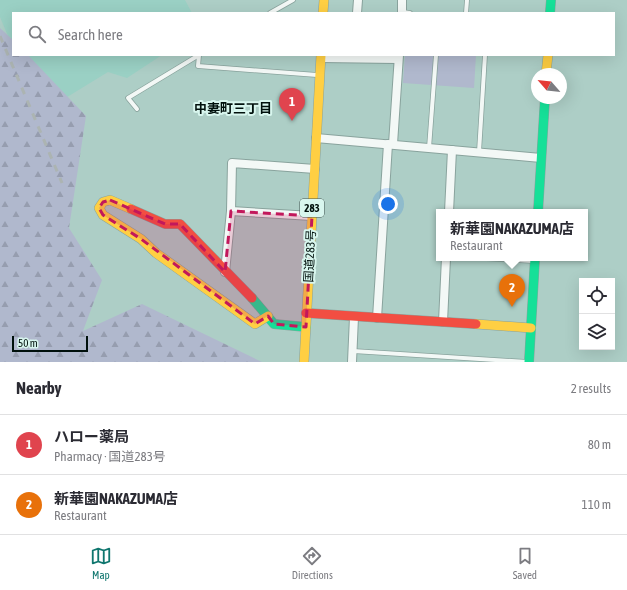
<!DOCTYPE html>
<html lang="en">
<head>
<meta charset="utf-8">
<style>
	:root { --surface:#fff; --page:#f7f7f7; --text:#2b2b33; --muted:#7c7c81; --line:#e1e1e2; --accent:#0f766e }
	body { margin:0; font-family:"Asap Condensed","Noto Sans JP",sans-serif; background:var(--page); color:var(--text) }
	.controls { position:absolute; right:12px; bottom:12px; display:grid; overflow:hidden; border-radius:0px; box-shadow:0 4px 16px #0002 }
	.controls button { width:36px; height:36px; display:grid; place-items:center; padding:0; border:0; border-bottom:1px solid var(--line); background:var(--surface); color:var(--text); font:20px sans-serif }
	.compass { position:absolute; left:531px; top:68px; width:36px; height:36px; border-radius:50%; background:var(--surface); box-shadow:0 4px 16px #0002; rotate:298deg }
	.scale { position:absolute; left:12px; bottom:10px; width:76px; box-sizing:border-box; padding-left:4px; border:2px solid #00100c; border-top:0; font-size:11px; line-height:14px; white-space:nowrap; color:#00100c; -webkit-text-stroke:3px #d8f6ee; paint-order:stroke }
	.you { position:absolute; left:388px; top:204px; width:14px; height:14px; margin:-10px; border:3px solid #fff; border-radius:50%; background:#1a73e8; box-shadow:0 0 0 6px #1a73e833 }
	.badge { display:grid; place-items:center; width:26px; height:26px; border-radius:50%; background:var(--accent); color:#fff; font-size:13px; font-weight:700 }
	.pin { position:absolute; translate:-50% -33px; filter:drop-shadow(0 1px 2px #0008) }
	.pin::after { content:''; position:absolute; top:21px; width:14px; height:12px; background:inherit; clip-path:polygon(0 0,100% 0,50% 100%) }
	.popup { position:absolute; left:436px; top:209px; width:152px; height:52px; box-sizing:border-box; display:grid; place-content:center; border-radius:0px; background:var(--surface); filter:drop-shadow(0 1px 3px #0005); font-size:13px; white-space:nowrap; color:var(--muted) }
	.popup b { font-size:15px; color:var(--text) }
	.popup::after { content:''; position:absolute; left:50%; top:100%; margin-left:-8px; border:8px solid transparent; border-top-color:var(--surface) }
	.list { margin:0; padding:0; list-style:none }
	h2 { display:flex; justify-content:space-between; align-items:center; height:52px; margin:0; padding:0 16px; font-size:17px }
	h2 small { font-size:13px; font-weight:400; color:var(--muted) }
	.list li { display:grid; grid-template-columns:26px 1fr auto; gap:12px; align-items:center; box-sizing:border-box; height:60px; padding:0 16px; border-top:1px solid var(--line) }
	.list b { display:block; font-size:15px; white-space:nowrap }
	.list p { margin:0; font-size:13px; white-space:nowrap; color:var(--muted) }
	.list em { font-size:13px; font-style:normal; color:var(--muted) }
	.icon { flex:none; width:22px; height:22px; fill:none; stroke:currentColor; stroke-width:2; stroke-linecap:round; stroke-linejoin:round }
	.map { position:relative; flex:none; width:627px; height:362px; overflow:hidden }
	.search { position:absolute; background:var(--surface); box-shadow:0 4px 16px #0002; left:12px; right:12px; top:12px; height:44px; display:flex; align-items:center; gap:10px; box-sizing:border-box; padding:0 14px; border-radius:0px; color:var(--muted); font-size:15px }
	.sheet { height:172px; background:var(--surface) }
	nav { display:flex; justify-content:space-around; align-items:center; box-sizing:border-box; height:56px; border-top:1px solid var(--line); background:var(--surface); font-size:11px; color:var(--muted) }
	nav a { display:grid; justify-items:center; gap:2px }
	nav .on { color:var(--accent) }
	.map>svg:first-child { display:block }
</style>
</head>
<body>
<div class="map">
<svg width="627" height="362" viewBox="0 0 627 362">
	<defs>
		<pattern id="forest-firs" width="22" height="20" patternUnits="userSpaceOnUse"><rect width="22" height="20" fill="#b0b8cd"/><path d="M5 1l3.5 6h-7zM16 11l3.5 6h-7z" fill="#969daf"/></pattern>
	</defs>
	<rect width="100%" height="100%" fill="#adcec6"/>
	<g fill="#9ad0c4">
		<polygon points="0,0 185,0 192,13 13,13 13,48 0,17"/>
		<polygon points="16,55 162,55 127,78 108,72 41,113"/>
	</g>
	<polygon fill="#b0b8cd" points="405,55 476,55 474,88 403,83"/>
	<polygon fill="url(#forest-firs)" points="0,28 13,40 13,55 28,55 86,116 69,228 102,280 83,331 142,304 262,362 0,362"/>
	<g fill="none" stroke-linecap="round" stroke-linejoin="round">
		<defs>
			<g id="lane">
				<polyline points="402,12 410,13"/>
				<polyline points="270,13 293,0"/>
				<polyline points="466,13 467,0"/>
				<polyline points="199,55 198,66 317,75"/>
				<polyline points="137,109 128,98 199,55"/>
				<polyline points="429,148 436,55"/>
				<polyline points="479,152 485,55"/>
				<polyline points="482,258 534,261"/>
				<polyline points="353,351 527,362"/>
			</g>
			<g id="street">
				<polyline points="357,13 358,0"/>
				<polyline points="402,13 402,0"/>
				<polyline points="321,58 398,59"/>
				<polyline points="316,138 541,158"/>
				<polyline points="393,144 399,55"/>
				<polyline points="231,211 312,216"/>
				<polyline points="449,212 452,150"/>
				<polyline points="225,272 231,211 232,163 315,169"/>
				<polyline points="377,318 388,144"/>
				<polyline points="443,322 446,258"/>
				<polyline points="352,362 354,317"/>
			</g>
			<g id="fast">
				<polyline points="550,13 551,0"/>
				<polyline points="538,212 545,98"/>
				<polyline points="252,298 274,324 306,327"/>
				<polyline points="529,362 535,258"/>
			</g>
			<g id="slow">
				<polyline points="323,13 324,0"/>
				<polyline points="546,74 548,55"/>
				<polyline points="131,209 110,200 103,202 99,208 103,215 141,239 156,253 255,324 268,316"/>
				<polyline points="476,324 531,328"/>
				<polyline points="304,362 321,55"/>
			</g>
			<g id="jam">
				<polyline points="131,209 165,224 180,224 252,298"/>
				<polyline points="306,313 476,324"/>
			</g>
		</defs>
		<use href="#lane" stroke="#89a39d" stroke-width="5.5"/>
		<use href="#street" stroke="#89a39d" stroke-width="10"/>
		<use href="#fast" stroke="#89a39d" stroke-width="10"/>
		<use href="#slow" stroke="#89a39d" stroke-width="10"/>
		<use href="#jam" stroke="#89a39d" stroke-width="10"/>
		<use href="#lane" stroke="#f3f8f6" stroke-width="4"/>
		<use href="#street" stroke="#f3f8f6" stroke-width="8"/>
		<use href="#fast" stroke="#16e098" stroke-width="9"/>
		<use href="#slow" stroke="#ffcf43" stroke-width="9"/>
		<use href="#jam" stroke="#f24e42" stroke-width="9"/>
		<polyline stroke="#acb4b2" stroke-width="3" stroke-dasharray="7 7" stroke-linecap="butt" points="0,36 62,183"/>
	</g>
	<path fill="#c2185b" fill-opacity="0.2" stroke="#c2185b" stroke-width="3" stroke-dasharray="8 5" stroke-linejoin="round" d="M110,200l55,24h15l45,48 6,-61 81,5 -6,111 -32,-3 -6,-8 -13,8 -114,-85 -38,-24 -4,-7 4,-6z"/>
	<g text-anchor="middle" stroke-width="4" stroke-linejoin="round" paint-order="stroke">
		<rect fill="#d8f6ee" stroke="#415550" stroke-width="1" x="300" y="199" width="24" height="18" rx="3"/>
		<g font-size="11" font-weight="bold" fill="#00100c">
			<text x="312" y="212">283</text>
		</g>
		<g font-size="12" fill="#00100c" stroke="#d8f6ee">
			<text transform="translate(310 256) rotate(-87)" y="4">国道283号</text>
		</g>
		<g font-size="13" font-weight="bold" fill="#00100c" stroke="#d8f6ee">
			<text x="233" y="113">中妻町三丁目</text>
		</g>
	</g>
</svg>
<div class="controls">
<button><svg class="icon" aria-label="locate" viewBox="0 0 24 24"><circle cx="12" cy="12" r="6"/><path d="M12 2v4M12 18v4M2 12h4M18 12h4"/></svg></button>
<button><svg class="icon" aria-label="layers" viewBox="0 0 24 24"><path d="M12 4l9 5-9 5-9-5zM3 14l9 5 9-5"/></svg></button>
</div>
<svg class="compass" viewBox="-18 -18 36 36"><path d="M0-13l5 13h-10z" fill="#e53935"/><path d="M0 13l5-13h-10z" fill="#7c7c81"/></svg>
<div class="scale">50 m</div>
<div class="you"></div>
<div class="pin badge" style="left:292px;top:121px;background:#e0444e">1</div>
<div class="pin badge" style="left:512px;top:307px;background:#e8710a">2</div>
<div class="popup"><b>新華園NAKAZUMA店</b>Restaurant</div>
<div class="search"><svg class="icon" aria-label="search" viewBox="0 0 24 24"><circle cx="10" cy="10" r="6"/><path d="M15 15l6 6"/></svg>Search here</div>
</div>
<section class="sheet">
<h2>Nearby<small>2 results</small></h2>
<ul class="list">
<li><span class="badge" style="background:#e0444e">1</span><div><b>ハロー薬局</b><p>Pharmacy · 国道283号</p></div><em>80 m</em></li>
<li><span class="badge" style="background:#e8710a">2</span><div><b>新華園NAKAZUMA店</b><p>Restaurant</p></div><em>110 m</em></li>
</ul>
</section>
<nav>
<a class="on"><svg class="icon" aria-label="map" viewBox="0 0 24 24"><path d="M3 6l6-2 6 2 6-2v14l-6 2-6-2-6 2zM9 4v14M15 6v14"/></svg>Map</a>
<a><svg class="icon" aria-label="directions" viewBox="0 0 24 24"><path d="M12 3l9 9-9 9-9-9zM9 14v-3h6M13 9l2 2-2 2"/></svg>Directions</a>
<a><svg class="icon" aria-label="saved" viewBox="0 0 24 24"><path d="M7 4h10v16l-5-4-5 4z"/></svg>Saved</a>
</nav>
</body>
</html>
